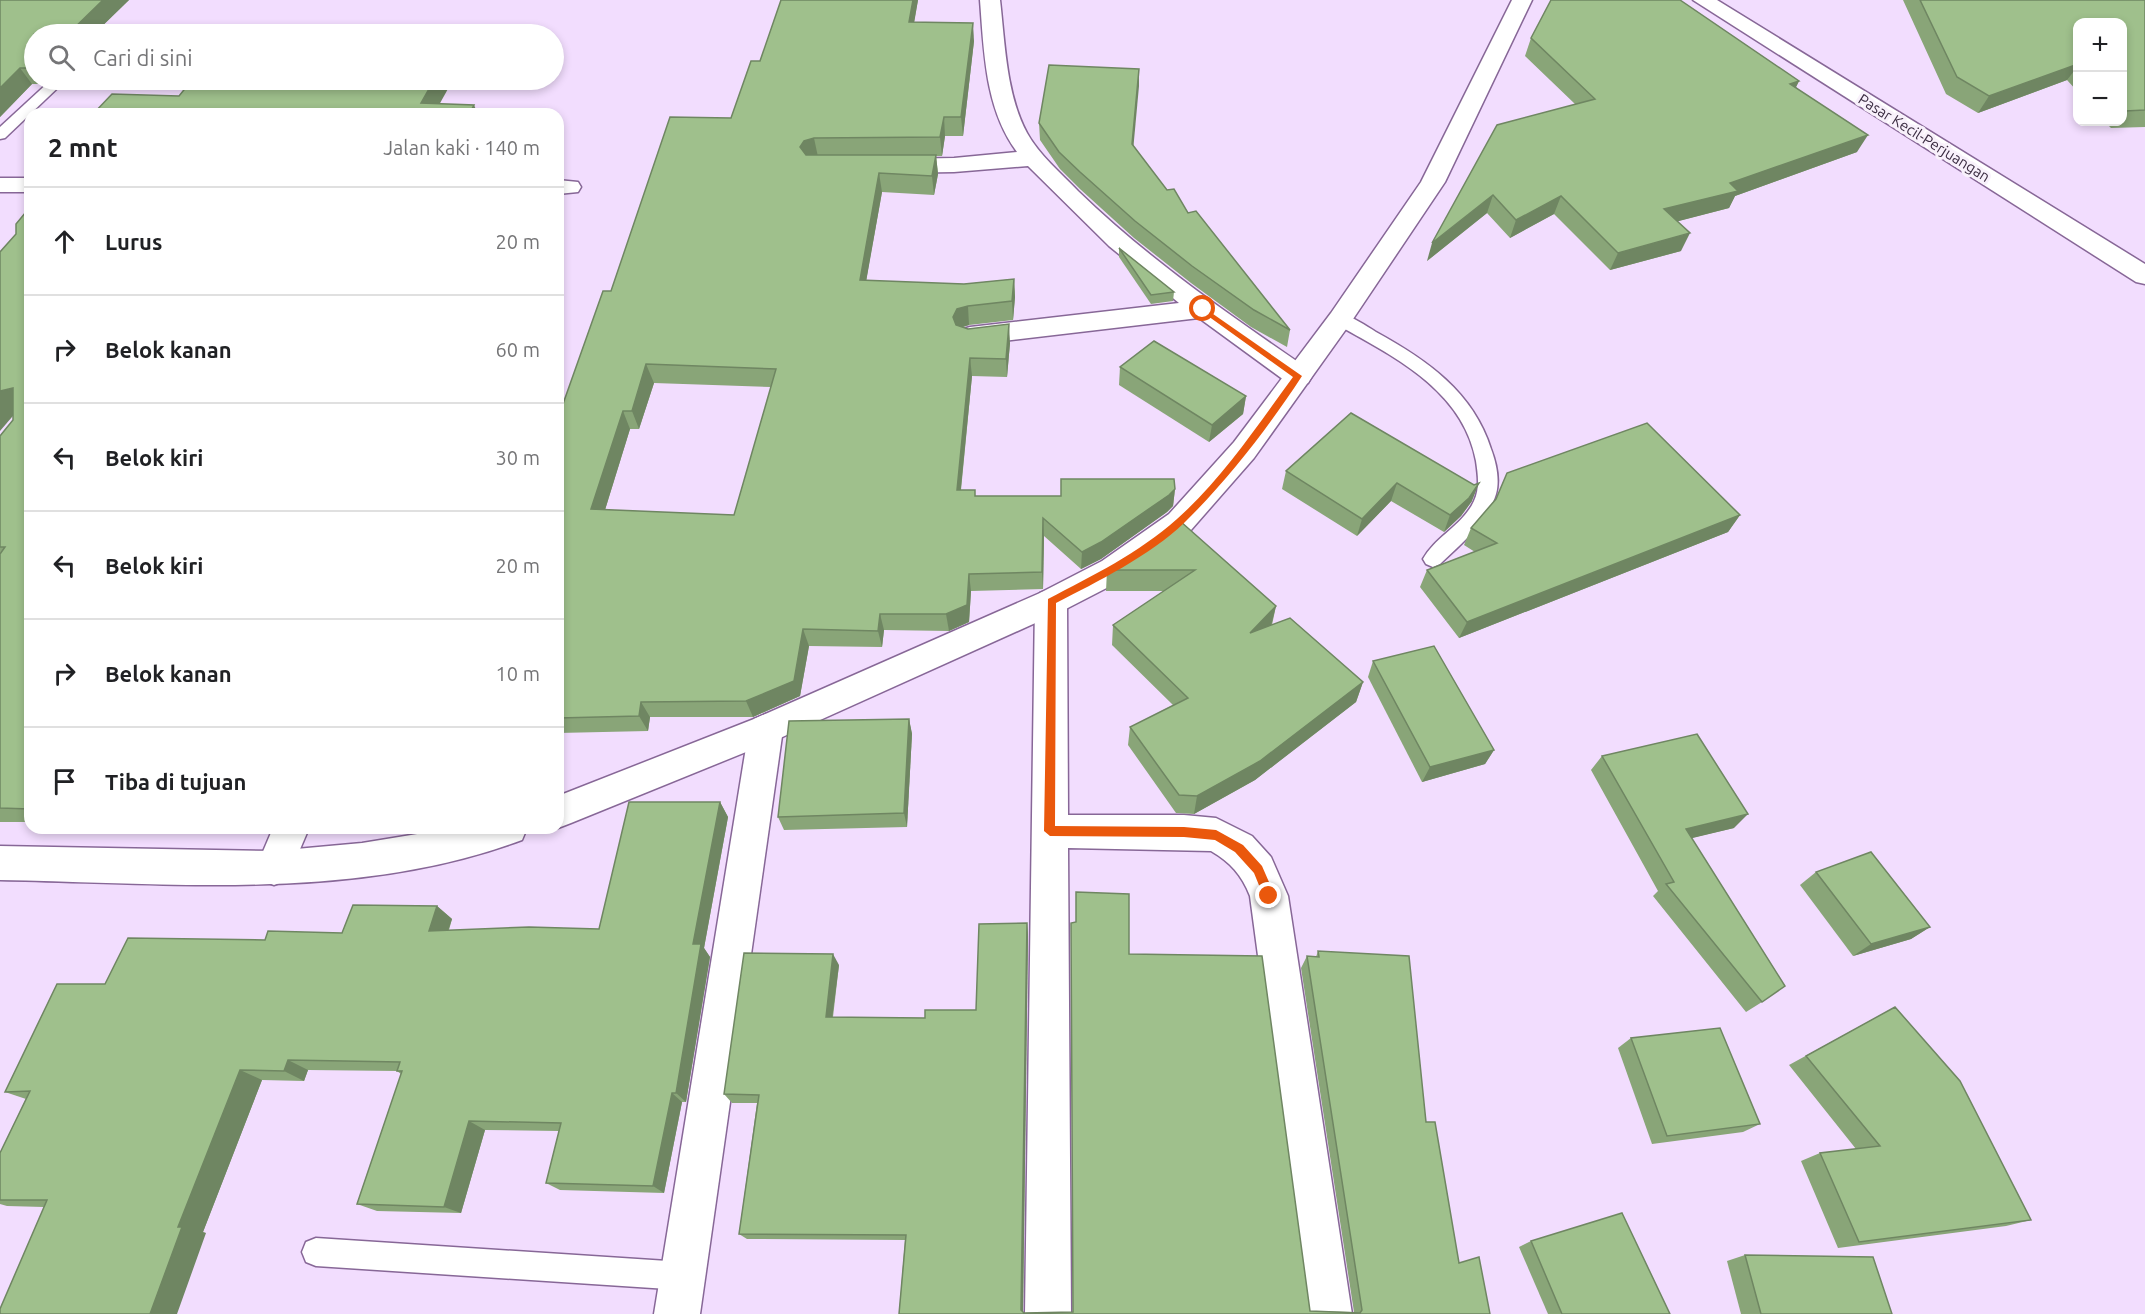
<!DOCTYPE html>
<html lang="id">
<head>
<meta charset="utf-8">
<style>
	:root { --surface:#fff; --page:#f2f2f2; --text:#202124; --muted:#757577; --line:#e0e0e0 }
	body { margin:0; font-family:Ubuntu,sans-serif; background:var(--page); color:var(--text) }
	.controls { position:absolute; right:18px; top:18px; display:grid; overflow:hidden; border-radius:12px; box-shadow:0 3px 9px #0003 }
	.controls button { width:54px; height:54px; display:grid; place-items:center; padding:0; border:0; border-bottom:2px solid var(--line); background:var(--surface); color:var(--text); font:30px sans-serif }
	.stop { position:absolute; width:18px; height:18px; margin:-14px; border:4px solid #ea580c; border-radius:50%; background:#fff }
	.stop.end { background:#ea580c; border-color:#fff; box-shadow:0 2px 6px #0008 }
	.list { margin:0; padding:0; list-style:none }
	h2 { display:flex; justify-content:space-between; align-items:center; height:78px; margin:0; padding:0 24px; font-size:26px }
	h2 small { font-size:20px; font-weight:400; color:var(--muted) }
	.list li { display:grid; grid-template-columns:39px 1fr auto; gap:18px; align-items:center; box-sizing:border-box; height:108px; padding:0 24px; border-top:2px solid var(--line) }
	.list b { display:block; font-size:22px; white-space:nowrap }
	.list em { font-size:20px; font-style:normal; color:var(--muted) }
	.icon { flex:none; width:33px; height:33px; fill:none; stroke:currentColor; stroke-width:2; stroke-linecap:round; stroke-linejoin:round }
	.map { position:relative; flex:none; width:2145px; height:1314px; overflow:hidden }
	.search { position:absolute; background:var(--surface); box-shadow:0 3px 9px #0003; left:24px; top:24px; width:540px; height:66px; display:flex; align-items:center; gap:15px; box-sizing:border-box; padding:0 21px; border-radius:33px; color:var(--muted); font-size:22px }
	.panel { position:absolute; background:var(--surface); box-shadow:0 3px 9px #0003; left:24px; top:108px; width:540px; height:726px; border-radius:18px }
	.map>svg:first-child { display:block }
</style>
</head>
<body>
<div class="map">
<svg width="2145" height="1314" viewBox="0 0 2145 1314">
	<rect width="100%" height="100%" fill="#f2ddfe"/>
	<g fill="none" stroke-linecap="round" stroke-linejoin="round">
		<defs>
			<g id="service">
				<polygon points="51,80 66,80 5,138 0,139 0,127"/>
				<path d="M1340,313c13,4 25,12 36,19 51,28 97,60 115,117 5,13 9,31 5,45 -9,29 -35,50 -56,70l-7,3 -7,-3 -3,-5c12,-22 40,-34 51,-58 6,-13 4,-26 2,-40 -13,-72 -85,-106 -142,-138l-2,-4 2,-4z"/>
				<polygon points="316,1238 683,1262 693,1266 697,1276 693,1286 683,1290 316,1266 306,1262 302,1252 306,1242"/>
			</g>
			<g id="minor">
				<path d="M980,0h20c5,43 6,94 27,133 12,22 34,40 51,58 70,68 150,123 230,178l4,7 -4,7 -10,3 -10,-3 -89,-65 -229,27 -10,-3 -3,-6 3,-6 10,-3 209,-24 -70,-57 -81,-80 -74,6 -62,1 -8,-2 -4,-5 4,-5 8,-2 62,-1 63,-6c-32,-43 -33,-100 -37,-152z"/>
				<polygon points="1693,0 1717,0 2145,264 2145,284 2136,282"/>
				<rect x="0" y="178" width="30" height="14"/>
				<polygon points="558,180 578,182 581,187 578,192 558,194"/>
				<path d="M1051,589l11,4 5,9 1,213h116l32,3 36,18 19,21 17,39 64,418h-46l-56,-418c-8,-21 -20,-34 -39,-45l-143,-3 3,466h-46l10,-712 5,-9z"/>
				<polygon points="766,714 778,719 783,729 700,1314 654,1314 749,729 754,719"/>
				<polygon points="273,828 309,828 287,880 274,885 261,880 256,868"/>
			</g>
			<g id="tertiary">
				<polygon points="1512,0 1532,0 1445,182 1349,325 1254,458 1191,530 1124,579 1062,611 778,739 571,823 558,828 557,828 558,796 754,719 1040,593 1102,561 1169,514 1234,442 1331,313 1421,182"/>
				<path d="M454,828h73l-5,12c-166,62 -349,43 -522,40v-34l274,5 88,-8z"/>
			</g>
		</defs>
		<use href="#service" stroke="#876797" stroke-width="3"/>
		<use href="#minor" stroke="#876797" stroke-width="3"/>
		<use href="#tertiary" stroke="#876797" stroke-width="3"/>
		<use href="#service" fill="#fff" fill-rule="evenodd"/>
		<use href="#minor" fill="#fff" fill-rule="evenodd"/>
		<use href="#tertiary" fill="#fff" fill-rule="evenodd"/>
	</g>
	<g fill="#89a578" fill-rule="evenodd">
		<polygon points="0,0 129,0 94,34 34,34 34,80 49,80 43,84 32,84 0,117"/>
		<path d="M781,0h137l-4,22 60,19 -11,95h-18l-3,20h-6l2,18 -4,21 -52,-3 -16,89 98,3 50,-5 1,18 -2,23 -44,5 -6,2 47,16 -3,34 -35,-1 -11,114 15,6h85l114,-7 -2,17 -6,6 -66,47 -20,10 -37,-33 -1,53 -72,2 -2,31 -20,9 -65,-1 -2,17 -73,-1 -9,50 -47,21h-103l-2,14 -90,2v-315l53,-127 120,-173 29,-57zM654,383l117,4 -37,128 -129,-5 25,-81h9z"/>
		<polygon points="1903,0 2145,0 2145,127 2111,128 2105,122 2122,122 2122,22 2078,22 2078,92 2067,80 1978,113 1946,94"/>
		<polygon points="1531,38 1799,81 1796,87 1857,152 1735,196 1729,208 1678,221 1681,251 1610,270 1554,214 1510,238 1487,213 1427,261 1575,104 1525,56"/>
		<polygon points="1139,69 1133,145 1167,190 1188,213 1290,330 1287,347 1251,327 1191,283 1134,238 1080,189 1060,169 1040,140 1039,123"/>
		<polygon points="30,207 30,822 0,822 0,436 13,420"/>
		<polygon points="1119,248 1174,292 1173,301 1151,304 1119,257"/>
		<polygon points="1120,367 1246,396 1243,414 1209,442 1119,385"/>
		<polygon points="1351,413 1472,501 1461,516 1444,532 1391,501 1357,536 1282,489 1286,471"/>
		<polygon points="1740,515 1728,532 1459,638 1420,587 1427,570 1475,552 1464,545 1471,528"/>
		<polygon points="1180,521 1276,606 1272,625 1363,682 1356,702 1255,780 1194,814 1176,813 1128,745 1130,727 1173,705 1112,645 1113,625 1164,591 1106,591 1107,570 1127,560"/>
		<polygon points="1373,661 1494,750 1485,764 1422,782 1368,677"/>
		<polygon points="909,719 912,734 907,827 784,830 778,817"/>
		<polygon points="1602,756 1734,828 1691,838 1762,1002 1746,1012 1653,896 1658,891 1591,770"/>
		<polygon points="720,802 728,817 704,948 710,957 686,1102 682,1102 664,1193 560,1190 546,1183 559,1131 485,1130 461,1213 377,1211 357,1204 401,1074 397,1071 308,1070 304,1081 262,1080 203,1232 206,1233 44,1207 7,1206 0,1204 0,1153 26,1099 5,1092 105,984 265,940 342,933 437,906 452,919 449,930 599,929"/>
		<polygon points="1816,872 1930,927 1911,939 1853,956 1800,885"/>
		<polygon points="1027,923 1028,935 1023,1312 1024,1313 1073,1312 1129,954 1310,1311 1354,1312 1301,968 1307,956 1316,957 1318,951 1426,1122 1459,1263 1490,1314 899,1314 905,1240 747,1239 739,1234 757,1103 732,1103 724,1094 839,965 833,1017 925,1018 976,1010"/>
		<polygon points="1895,1007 2031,1220 2006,1226 1838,1248 1801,1161 1820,1153 1856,1149 1789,1065"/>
		<polygon points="1631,1038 1760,1124 1743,1132 1652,1144 1618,1048"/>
		<polygon points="1531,1241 1670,1314 1548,1314 1519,1247"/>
		<polygon points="1745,1255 1892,1314 1741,1314 1727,1261"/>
	</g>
	<g fill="#6f8662">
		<polygon points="103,0 129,0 94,34 68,34"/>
		<polygon points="913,0 918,0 911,41 909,22"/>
		<polygon points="973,23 974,41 963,136 961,117"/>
		<polygon points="2078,64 2078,66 2067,80 1978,113 1989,96"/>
		<polygon points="20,68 32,84 0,117 0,88"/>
		<polygon points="1139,69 1139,86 1132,162 1132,144"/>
		<polygon points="40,80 49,80 43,84"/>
		<polygon points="434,80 446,80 449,87 434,114 421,103"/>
		<polygon points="1799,81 1790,99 1790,84"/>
		<polygon points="474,105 478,114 469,114"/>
		<polygon points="944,117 945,136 942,156 940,137"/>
		<polygon points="1868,135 1857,152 1735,196 1729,208 1656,227 1664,209 1730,183"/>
		<polygon points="814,138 818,157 804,166 800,147 804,141"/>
		<polygon points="936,155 938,174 934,195 932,176"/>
		<polygon points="879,173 882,192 863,299 860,280"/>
		<polygon points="1493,195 1487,213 1427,261 1432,243"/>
		<polygon points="1561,196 1554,214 1510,238 1516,220"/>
		<polygon points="1690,233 1681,251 1610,270 1618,253"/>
		<polygon points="1014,279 1015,297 1013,320 1012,301"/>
		<polygon points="968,306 969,325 959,328 955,335 953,317 957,309"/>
		<polygon points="1009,324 1010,343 1007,377 1006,359"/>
		<polygon points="970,358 972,376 959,507 957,490"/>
		<polygon points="646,364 654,383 639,429 632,411"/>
		<polygon points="13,388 18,410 0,431 0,391"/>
		<polygon points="1246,396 1243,414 1209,442 1212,425"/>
		<polygon points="623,411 630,429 600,526 591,509"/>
		<polygon points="1397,483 1391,501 1357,536 1362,519"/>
		<polygon points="1479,483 1472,501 1461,516 1444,532 1450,515"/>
		<polygon points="1175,489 1173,506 1167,512 1101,559 1081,569 1082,552"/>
		<polygon points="1740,515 1728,532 1459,638 1467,622"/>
		<polygon points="1043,518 1044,536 1043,589 1042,572"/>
		<polygon points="969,574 971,591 969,622 949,631 946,614"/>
		<polygon points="1276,606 1271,626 1250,633"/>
		<polygon points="880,614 884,630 882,647 878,631"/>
		<polygon points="803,629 809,646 800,696 753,717 746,701"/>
		<polygon points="1363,682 1356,702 1255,780 1194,814 1197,796"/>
		<polygon points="641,702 650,717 648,731 639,716"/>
		<polygon points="909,719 912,734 907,827 904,813"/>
		<polygon points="1494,750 1485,764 1422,782 1430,767"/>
		<polygon points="720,802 728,817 704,948 710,957 686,1102 676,1093 693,944"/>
		<polygon points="1748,814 1734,828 1672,843 1686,829"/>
		<polygon points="437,906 452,919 444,943 429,931"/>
		<polygon points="1027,923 1028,935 1023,1314 1021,1310"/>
		<polygon points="1930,927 1911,939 1853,956 1871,944"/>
		<polygon points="833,954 839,965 831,1027 826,1017"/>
		<polygon points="288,1060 308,1070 304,1081 284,1071"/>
		<polygon points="240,1070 262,1080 203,1232 206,1233 177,1314 150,1314 178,1227"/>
		<polygon points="672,1093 682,1102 664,1193 653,1186"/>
		<polygon points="469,1121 485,1130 461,1213 444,1207"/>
	</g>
	<g fill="#9fc08c" stroke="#6f8662" stroke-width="1.5" fill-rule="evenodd">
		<polygon points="0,0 103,0 68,34 34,34 34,66 32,68 20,68 0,88"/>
		<path d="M781,0h132l-4,22 64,1 -12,94h-17l-4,20 -126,1 -10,3 -4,6 6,8h130l-4,21 -53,-3 -19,107 104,4 50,-5 -2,22 -44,5 -11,3 -4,8 3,8 12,4 41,-5 -3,35 -36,-1 -13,132h18v6h86v-17h113l1,10 -6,6 -68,47 -19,10 -39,-34 -1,54 -73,2 -2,31 -21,9h-66l-2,17 -75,-2 -9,52 -48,20 -105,1 -2,14 -81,2v-300l45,-127h8l59,-174 61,1 20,-57h9zM646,364l130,5 -42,146 -143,-6 32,-98h9z"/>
		<polygon points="1551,0 1680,0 1799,81 1790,84 1868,135 1730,183 1738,191 1664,209 1690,233 1618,253 1561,196 1516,220 1493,195 1432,243 1497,125 1595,99 1531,38"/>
		<polygon points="1920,0 2145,0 2145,110 2125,111 2122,109 2122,22 2078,22 2078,64 1989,96 1957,77"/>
		<polygon points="1049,65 1139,69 1132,144 1167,190 1174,189 1188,213 1196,211 1290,330 1254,310 1192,266 1135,221 1080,172 1059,152 1039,123"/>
		<polygon points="192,80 434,80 421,103 474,105 469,114 93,114 112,94 179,96"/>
		<polygon points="30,207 30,809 0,808 0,554 5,547 0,547 0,436 13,420 13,388 0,391 0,252 16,234 16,224"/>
		<polygon points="1119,248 1174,292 1151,295"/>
		<polygon points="1154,341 1246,396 1212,425 1120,367"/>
		<polygon points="1351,413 1474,485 1479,483 1469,498 1450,515 1397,483 1362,519 1286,471"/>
		<polygon points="1647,423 1740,515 1467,622 1427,570 1497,543 1471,528 1496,499 1507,473"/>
		<polygon points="1180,521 1276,606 1250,633 1290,618 1363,682 1260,761 1197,796 1179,795 1130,727 1188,698 1113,625 1195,570 1107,570 1127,560"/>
		<polygon points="1434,646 1494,750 1430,767 1373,661"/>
		<polygon points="909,719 904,813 778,817 789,721"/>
		<polygon points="1697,734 1748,814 1686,829 1785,986 1762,1002 1666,884 1674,882 1602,756"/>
		<polygon points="629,802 720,802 693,944 701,944 676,1093 672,1093 653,1186 546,1183 561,1123 469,1121 444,1207 357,1204 402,1071 397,1071 400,1062 288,1060 284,1071 240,1070 178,1227 182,1227 150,1314 0,1314 0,1309 47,1200 0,1200 0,1153 30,1091 5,1092 57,984 105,984 128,938 265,940 268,931 342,933 353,905 437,906 429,931 529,927 599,929"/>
		<polygon points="1871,852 1930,927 1871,944 1816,872"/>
		<polygon points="1076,892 1129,894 1129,954 1262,956 1310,1311 1360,1313 1362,1310 1307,956 1319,957 1318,951 1409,956 1426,1122 1435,1122 1459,1263 1479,1257 1490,1314 899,1314 906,1235 739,1234 759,1095 724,1094 744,953 833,954 826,1017 925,1018 925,1010 976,1010 979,924 1027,923 1021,1310 1024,1313 1073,1312 1071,923 1076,922"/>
		<polygon points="1895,1007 1960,1081 2031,1220 1859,1242 1820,1153 1880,1146 1806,1056"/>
		<polygon points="1720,1028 1760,1124 1667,1136 1631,1038"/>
		<polygon points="1622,1213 1670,1314 1562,1314 1531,1241"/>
		<polygon points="1745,1255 1873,1257 1892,1314 1761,1314"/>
	</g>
	<path fill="#ea580c" d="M1203,307l99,69c-34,52 -74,104 -118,147 -33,32 -87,59 -128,80l-1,223 129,1 32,3 27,15 19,21 13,30 -6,5 -4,-1 -11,-27 -19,-21 -20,-12 -31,-3 -134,-1 -6,-5 4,-232c44,-23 91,-46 129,-80 45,-40 80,-93 116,-142l-92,-66z"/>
	<g text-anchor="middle" stroke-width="6" stroke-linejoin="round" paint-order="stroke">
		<g font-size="15" fill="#3b2d42" stroke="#f8f1fb">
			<text transform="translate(1924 138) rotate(32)" y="5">Pasar Kecil-Perjuangan</text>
		</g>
	</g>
</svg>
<div class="controls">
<button>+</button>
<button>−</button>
</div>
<div class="stop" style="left:1203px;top:309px"></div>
<div class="stop end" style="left:1269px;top:896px"></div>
<div class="search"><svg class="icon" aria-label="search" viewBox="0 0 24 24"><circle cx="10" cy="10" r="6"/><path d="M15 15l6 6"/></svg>Cari di sini</div>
<section class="panel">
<h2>2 mnt<small>Jalan kaki · 140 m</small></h2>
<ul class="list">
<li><svg class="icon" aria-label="ahead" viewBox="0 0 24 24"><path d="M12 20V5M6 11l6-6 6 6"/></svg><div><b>Lurus</b></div><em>20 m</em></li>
<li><svg class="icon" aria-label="right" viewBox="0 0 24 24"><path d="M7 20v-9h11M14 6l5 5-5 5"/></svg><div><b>Belok kanan</b></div><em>60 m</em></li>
<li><svg class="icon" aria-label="left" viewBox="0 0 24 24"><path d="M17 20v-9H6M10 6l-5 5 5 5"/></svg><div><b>Belok kiri</b></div><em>30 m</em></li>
<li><svg class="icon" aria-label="left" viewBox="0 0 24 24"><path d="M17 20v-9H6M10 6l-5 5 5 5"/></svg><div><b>Belok kiri</b></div><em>20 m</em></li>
<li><svg class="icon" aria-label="right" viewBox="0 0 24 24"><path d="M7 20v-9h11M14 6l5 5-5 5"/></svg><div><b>Belok kanan</b></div><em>10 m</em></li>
<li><svg class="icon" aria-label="arrive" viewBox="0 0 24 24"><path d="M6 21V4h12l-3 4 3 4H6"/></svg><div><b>Tiba di tujuan</b></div></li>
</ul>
</section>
</div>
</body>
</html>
